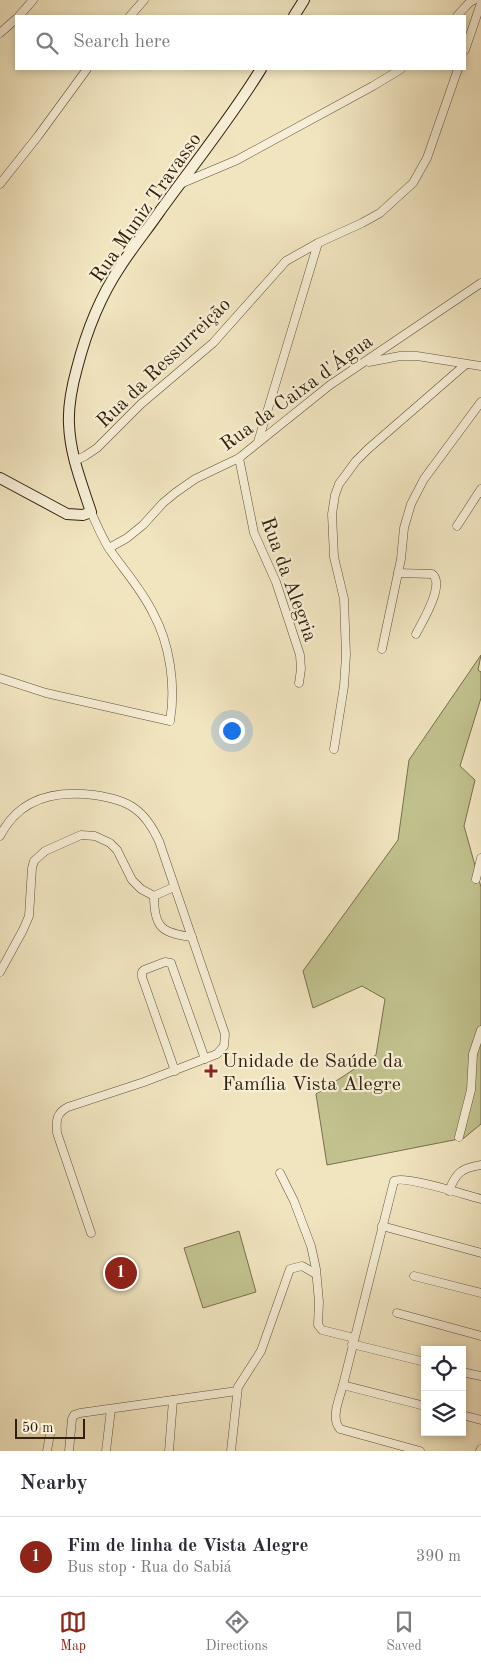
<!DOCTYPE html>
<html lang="en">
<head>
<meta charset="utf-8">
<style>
	:root { --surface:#fff; --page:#f2f2f3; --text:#2b2b33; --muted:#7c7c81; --line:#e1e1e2; --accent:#8f2418 }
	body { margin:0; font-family:"Old Standard TT",serif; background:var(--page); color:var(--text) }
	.controls { position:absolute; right:15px; bottom:15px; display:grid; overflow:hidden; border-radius:0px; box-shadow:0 2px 8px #0003 }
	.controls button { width:45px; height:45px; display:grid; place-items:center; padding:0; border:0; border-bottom:1px solid var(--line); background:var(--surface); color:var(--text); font:25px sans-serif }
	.scale { position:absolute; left:15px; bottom:12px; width:70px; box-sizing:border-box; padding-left:5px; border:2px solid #301f0a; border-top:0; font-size:14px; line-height:18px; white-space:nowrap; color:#301f0a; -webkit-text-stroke:4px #f6eed6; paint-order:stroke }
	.you { position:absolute; left:231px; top:730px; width:18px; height:18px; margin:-12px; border:4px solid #fff; border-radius:50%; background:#1a73e8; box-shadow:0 0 0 8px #1a73e833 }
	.badge { display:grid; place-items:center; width:32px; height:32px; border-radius:50%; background:var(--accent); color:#fff; font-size:16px; font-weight:700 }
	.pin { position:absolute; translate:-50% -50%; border:2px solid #fff; box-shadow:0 1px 5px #0006 }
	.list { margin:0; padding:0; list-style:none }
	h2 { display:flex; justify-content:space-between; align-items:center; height:65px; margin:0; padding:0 20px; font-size:21px }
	h2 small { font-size:16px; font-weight:400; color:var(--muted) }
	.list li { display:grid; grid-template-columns:32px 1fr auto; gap:15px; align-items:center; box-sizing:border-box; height:80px; padding:0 20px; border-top:1px solid var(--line) }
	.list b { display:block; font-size:19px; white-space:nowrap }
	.list p { margin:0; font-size:16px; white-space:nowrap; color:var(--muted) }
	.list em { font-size:16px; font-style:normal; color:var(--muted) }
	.icon { flex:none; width:28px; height:28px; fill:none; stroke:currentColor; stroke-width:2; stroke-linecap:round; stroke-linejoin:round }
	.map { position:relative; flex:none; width:481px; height:1451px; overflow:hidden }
	.search { position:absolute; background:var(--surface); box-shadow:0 2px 8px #0003; left:15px; right:15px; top:15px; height:55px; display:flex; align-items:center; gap:12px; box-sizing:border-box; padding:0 18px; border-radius:0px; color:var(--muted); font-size:19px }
	.sheet { height:145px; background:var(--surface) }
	nav { display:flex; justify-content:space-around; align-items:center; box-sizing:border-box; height:70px; border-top:1px solid var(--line); background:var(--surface); font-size:14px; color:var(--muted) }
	nav a { display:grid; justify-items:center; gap:2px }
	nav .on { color:var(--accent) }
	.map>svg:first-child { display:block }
</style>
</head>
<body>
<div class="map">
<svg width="481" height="1451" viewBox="0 0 481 1451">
	<rect width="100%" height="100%" fill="#f1e5c0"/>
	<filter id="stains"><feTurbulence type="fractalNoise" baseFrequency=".004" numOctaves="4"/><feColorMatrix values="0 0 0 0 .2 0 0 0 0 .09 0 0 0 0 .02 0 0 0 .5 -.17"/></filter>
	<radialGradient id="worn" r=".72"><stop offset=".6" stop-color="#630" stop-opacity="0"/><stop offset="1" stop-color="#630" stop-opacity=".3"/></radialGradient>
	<g fill="#c1c28e" stroke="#78704c">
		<polygon points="481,655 478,670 481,672 481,698 460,766 475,780 464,826 481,887 481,1124 464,1138 327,1165 316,1094 376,1055 385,999 362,986 313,1008 303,971 398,840 409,760"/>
		<polygon points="239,1231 256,1292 203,1308 184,1248"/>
	</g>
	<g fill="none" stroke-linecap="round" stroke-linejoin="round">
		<defs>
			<g id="street">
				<polyline points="19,16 33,0"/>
				<polyline points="130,16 144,0"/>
				<polyline points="457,16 470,2 474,0"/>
				<polyline points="0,33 16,19"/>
				<polyline points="465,50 481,3"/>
				<polyline points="0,184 38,136 87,69"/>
				<polyline points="180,184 237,160 373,86 401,69"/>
				<polyline points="369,362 400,356 417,356 481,366"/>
				<polyline points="258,442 318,243"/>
				<polyline points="239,458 254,533 276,582 300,655 301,669 299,683"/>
				<polyline points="74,461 85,456 97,448 141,404 213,343 286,261 318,243 362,223 380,213 413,183 427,158 458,69"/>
				<polyline points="457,526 481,489"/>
				<polyline points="109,548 127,538 143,525 163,503 175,493 195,479 239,458 330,385 481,283"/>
				<path d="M398,573l34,1c14,10 -10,48 -16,60"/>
				<polyline points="382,649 401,559 404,528 411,504 424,479 481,402"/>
				<path d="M0,678l46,15 124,28c6,-35 0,-77 -17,-108 -11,-23 -29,-43 -43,-63 -8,-12 -13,-25 -19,-38"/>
				<polyline points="334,749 344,686 346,655 344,599 334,557 332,514 335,495 339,484 356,461 368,449 466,364"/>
				<path d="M0,836c19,-38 55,-46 94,-41 14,2 29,5 40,13 12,8 19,20 25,33l66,193 -1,12 -7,8 -73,28 -76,25c-12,6 -12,14 -11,26l34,100"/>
				<polyline points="476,879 481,858"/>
				<path d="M154,896c0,32 8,37 38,41"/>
				<polyline points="0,972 23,930 29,916 32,868 34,861 45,851 81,835 95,836 110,843 117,850 132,880 141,889 154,896 174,887"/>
				<polyline points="175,1071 142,977 142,972 144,970 165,962 171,963 205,1059"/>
				<polyline points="459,1137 471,1090 473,1054 481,1030"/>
				<polyline points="280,1173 294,1201 311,1246 316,1269 319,1302 318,1325 322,1330 354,1338"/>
				<path d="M449,1191c7,-19 13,-23 32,-26"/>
				<polyline points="382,1226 481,1253"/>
				<polyline points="414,1276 481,1293"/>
				<polyline points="397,1313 481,1336"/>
				<polyline points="352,1344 425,1362"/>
				<polyline points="462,1372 481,1376"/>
				<polyline points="343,1385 425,1406"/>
				<polyline points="462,1415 481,1420"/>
				<polyline points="47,1451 50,1434"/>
				<polyline points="69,1451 72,1419 74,1415 80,1413 237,1391"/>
				<polyline points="106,1451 111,1409"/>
				<polyline points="169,1451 173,1400"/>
				<polyline points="231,1451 238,1387 261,1351 290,1269 302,1266 316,1274"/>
				<path d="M420,1451l-80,-22c-10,-11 0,-32 3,-44l51,-204c9,-6 72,14 87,18"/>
				<polyline points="480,1451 481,1449"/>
			</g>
			<g id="secondary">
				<polyline points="294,16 304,0"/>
				<path d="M0,478l67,36 16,1 8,-3c-9,-28 -21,-57 -22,-88 -1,-19 3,-38 8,-56 9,-35 23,-71 43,-101 12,-19 27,-37 40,-56 34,-47 71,-93 101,-142"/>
			</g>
		</defs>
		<use href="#street" stroke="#605038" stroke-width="9"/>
		<use href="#secondary" stroke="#301f0a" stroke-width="12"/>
		<use href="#street" stroke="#f6eed6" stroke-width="8"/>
		<use href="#secondary" stroke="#f6eed6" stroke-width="10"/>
	</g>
	<path fill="#8f2418" stroke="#f6eed6" stroke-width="2" d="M208.5 1063.5h5v5h5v5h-5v5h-5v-5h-5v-5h5z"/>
	<g text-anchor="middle" stroke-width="4.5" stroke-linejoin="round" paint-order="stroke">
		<g font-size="20" fill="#301f0a" stroke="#f6eed6">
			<text transform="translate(145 207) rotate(-55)" y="7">Rua Muniz Travasso</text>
			<text transform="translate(163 362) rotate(-44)" y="7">Rua da Ressurreição</text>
			<text transform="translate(296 392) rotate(-36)" y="7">Rua da Caixa d'Água</text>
			<text transform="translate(290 579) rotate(70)" y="7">Rua da Alegria</text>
		</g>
		<g font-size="20" fill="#301f0a" stroke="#f6eed6" text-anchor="start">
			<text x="222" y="1067">Unidade de Saúde da<tspan x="222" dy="23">Família Vista Alegre</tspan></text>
		</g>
	</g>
	<rect width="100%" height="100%" filter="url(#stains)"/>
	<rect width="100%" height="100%" fill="url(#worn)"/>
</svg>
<div class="controls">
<button><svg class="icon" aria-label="locate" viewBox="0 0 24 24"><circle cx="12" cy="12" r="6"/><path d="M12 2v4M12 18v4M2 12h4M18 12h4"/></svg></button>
<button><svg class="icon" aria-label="layers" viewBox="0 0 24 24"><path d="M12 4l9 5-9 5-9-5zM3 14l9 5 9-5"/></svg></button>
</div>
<div class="scale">50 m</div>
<div class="you"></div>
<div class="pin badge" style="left:121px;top:1273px">1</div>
<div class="search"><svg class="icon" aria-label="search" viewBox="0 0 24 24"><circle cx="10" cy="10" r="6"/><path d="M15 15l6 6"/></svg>Search here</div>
</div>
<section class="sheet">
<h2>Nearby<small></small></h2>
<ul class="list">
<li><span class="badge">1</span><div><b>Fim de linha de Vista Alegre</b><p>Bus stop · Rua do Sabiá</p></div><em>390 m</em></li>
</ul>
</section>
<nav>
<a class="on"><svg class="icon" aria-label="map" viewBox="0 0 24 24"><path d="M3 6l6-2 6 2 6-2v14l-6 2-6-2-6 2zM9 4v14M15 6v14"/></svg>Map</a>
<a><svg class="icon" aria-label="directions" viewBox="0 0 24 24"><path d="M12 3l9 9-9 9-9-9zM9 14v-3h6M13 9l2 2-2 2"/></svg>Directions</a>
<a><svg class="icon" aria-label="saved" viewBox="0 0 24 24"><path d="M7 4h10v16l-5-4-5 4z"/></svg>Saved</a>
</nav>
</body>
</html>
